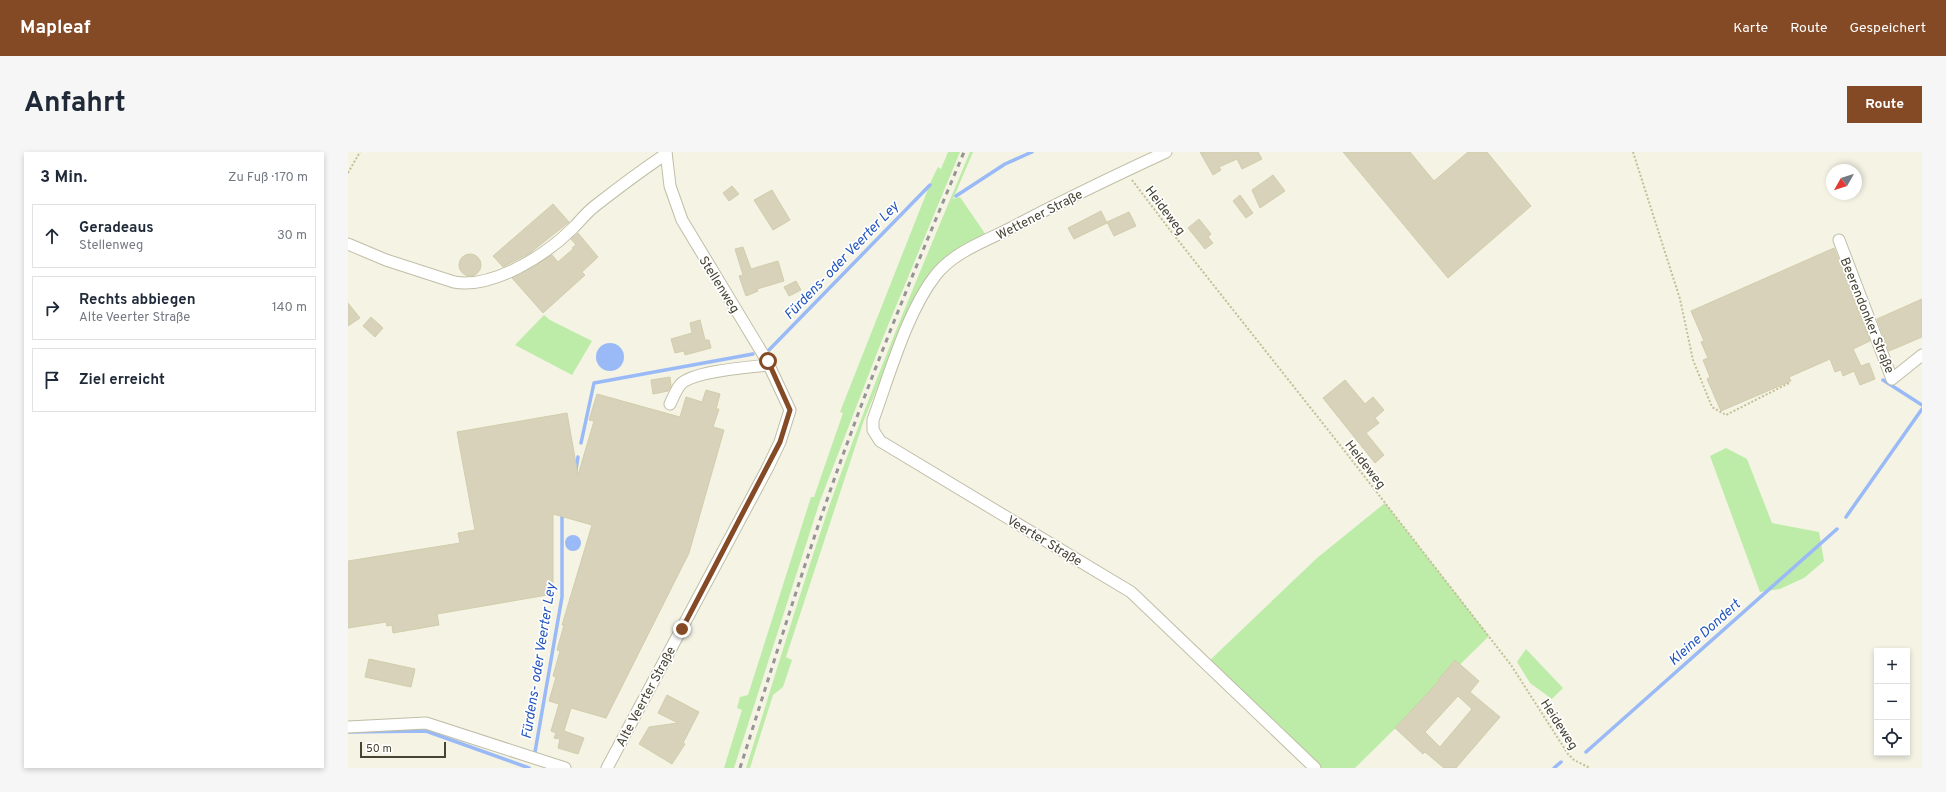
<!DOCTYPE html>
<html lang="de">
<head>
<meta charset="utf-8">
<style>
	:root { --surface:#fff; --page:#f6f6f7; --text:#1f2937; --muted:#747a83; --line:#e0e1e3; --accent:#844925 }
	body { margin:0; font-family:Overpass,sans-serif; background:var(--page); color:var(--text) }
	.controls { position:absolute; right:12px; bottom:12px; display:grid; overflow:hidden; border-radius:0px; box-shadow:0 2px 6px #0003 }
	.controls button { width:36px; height:36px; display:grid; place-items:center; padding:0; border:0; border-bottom:1px solid var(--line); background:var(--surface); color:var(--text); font:20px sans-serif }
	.compass { position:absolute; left:1478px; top:12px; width:36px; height:36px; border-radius:50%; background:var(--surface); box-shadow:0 2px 6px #0003; rotate:231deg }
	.scale { position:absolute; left:12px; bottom:10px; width:86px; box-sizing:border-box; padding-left:4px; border:2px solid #474434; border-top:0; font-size:11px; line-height:14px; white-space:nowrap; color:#474434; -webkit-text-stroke:3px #fff; paint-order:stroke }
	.stop { position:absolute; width:12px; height:12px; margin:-9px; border:3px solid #844925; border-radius:50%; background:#fff }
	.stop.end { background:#844925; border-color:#fff; box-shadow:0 1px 4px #0008 }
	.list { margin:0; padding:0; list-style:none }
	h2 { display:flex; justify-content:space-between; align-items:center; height:52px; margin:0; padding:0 16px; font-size:17px }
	h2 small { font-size:13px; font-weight:400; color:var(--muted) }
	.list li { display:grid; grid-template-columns:26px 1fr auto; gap:12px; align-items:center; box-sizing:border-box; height:64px; margin:0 8px 8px; padding:0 8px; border:1px solid var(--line); border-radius:0px }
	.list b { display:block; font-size:15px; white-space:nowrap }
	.list p { margin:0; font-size:13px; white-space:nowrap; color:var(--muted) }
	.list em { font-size:13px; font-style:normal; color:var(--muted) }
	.icon { flex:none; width:22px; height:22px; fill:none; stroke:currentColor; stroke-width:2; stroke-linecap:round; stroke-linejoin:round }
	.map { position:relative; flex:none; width:1574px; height:616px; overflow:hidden; border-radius:0px }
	header { display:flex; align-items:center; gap:24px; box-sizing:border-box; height:56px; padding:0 20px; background:var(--accent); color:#fff }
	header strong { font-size:19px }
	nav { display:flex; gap:22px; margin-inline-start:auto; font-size:14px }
	.intro { display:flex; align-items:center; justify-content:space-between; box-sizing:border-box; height:96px; padding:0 24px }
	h1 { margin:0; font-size:28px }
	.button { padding:10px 18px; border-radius:0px; background:var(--accent); color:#fff; font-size:14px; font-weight:700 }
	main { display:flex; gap:24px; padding:0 24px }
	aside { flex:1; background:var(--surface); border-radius:0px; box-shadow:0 2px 6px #0003 }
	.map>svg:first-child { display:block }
</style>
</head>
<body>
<header>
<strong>Mapleaf</strong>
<nav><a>Karte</a><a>Route</a><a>Gespeichert</a></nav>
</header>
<div class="intro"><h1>Anfahrt</h1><a class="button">Route</a></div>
<main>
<aside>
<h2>3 Min.<small>Zu Fuß · 170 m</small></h2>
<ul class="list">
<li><svg class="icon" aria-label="ahead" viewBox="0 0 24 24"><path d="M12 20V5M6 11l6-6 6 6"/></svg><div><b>Geradeaus</b><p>Stellenweg</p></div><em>30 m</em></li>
<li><svg class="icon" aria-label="right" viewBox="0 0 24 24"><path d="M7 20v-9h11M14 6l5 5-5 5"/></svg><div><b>Rechts abbiegen</b><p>Alte Veerter Straße</p></div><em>140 m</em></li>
<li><svg class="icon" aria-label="arrive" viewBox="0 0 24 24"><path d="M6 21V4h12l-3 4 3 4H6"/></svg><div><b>Ziel erreicht</b></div></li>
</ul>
</aside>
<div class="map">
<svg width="1574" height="616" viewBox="0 0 1574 616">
	<rect width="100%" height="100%" fill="#f4f3e4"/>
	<g fill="#bdeca9">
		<polygon points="600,0 612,0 534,188 472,349 386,616 376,616 394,558 389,556 392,545 400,543 463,345 466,345 495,261 492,260 584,27 590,15 593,17"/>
		<path d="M622,0h3l-20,47 7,-2 26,38 -29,15 -27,22 -21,39 -45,109 -78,237 6,3 -9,27 -10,8 -23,73h-4c28,-88 54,-177 84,-264 42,-119 91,-235 140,-352z"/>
		<polygon points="196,163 202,168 244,189 224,223 167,193"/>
		<polygon points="1378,296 1399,307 1424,371 1471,380 1476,409 1456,426 1432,437 1412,440 1362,304"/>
		<polygon points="1037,351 1141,484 1007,616 967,616 859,511 969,406"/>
		<polygon points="1178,497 1215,536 1204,547 1182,531 1169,510"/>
	</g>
	<g fill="#9abaf7">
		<circle cx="262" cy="205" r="14"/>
		<circle cx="225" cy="391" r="8"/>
	</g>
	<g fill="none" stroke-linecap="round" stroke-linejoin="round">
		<g stroke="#9abaf7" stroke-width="3.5">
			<polyline points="608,44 657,12 684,0"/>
			<polyline points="420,199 582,33"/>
			<polyline points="1535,228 1574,253"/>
			<polyline points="233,291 246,231 405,202"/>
			<polyline points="228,318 230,305"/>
			<polyline points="1498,365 1574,257"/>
			<polyline points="0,580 78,579 181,616"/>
			<polyline points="187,600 214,445 214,361"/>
			<polyline points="1238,600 1489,377"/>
			<polyline points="1206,616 1213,610"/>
		</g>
	</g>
	<g fill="#d7d2b9" stroke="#d2cdab" fill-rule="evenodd">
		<polygon points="852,0 910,0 914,7 894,17 889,7 871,15 873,18 865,23"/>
		<polygon points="995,0 1062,0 1086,29 1120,0 1139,0 1183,54 1100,126"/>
		<polygon points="925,23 937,39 912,56 904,38"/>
		<polygon points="384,34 391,42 381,49 375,41"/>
		<polygon points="424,38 442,68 425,78 406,48"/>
		<polygon points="892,43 905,61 898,66 885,49"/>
		<polygon points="205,52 221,70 182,101 155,115 145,104"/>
		<polygon points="753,59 759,71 726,87 720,76"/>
		<polygon points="781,60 788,74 766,84 759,70"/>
		<polygon points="851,67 863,82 860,85 865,91 857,97 840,76"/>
		<polygon points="230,81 250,105 234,120 237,123 195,161 164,126 204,103 210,110 225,97 224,96 228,93 223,87"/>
		<polygon points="395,95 403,117 430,109 436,129 409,137 410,139 398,144 391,124 395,123 387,97"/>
		<polygon points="1486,96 1522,189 1505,197 1513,214 1521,211 1527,227 1512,233 1506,219 1495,224 1493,218 1487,220 1482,207 1441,225 1443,229 1373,259 1359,227 1362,225 1355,208 1360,206 1353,190 1356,189 1343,159"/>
		<circle cx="122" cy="113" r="11"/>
		<polygon points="448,129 453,138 441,144 436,135"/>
		<polygon points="1574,147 1574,185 1541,199 1529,167"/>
		<polygon points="0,151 12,166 0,174"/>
		<polygon points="23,165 35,176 27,185 15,174"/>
		<polygon points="352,168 357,188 361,188 363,196 337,203 336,199 327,201 323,187 344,181 342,171"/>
		<polygon points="322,225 323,234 320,239 305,242 303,228"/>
		<polygon points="997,228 1017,252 1025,245 1036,258 1027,266 1031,271 1018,281 1036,303 1027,311 975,246"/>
		<polygon points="358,238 372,242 368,257 371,257 365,275 376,278 341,401 258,566 223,556 216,579 236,586 230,602 210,596 212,587 206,586 208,581 203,579 211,552 201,549 208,525 205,524 212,499 209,498 216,473 214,473 244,373 205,362 205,442 89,462 91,473 45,481 44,473 39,474 38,470 0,476 0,409 112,391 110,381 127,378 109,280 219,261 230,323 246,269 241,268 249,242 332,265 338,245 354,250"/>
		<polygon points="21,507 67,517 63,535 17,525"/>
		<path d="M1107,508l24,21 -9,11 30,25 -44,51h-12l-19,-16 -2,2 -28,-26 44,-47 -1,-1zM1110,544l14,13 -32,38 -15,-15z"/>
		<polygon points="319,543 351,560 335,591 337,592 324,612 291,592 301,575 330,571 310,561"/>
	</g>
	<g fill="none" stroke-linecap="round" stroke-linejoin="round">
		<defs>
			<g id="minor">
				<path d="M818,0c-52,24 -104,49 -155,76 -25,13 -58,24 -76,48 -28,36 -46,100 -62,144v10l7,11 251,151 184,176"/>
				<polyline points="1491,88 1544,227 1574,203"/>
				<path d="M0,92l38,16 68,22c39,7 92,-27 119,-54 7,-7 13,-15 22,-22 23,-18 47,-36 71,-52"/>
				<path d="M322,252c3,-6 6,-14 10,-19 11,-14 71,-18 89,-20"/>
				<polyline points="0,575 78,571 217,616"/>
				<polyline points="259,616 419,317 432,290 442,258 419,209 334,68 322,34 318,0"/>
			</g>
		</defs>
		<use href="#minor" stroke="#c0bea6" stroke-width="13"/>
		<g stroke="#c3bf96" stroke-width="2" stroke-dasharray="2 2" stroke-linecap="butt">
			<polyline points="1285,0 1332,147 1345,208 1364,255 1378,263 1441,231"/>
			<polyline points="0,21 12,0"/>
			<polyline points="784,28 822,78 999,302 1163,513 1220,602 1226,608 1242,616"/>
		</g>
		<use href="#minor" stroke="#fff" stroke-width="11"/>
		<path stroke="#959595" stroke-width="3" stroke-dasharray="5 5" stroke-linecap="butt" d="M392,616c36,-112 70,-225 111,-335 35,-95 74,-188 113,-281"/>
	</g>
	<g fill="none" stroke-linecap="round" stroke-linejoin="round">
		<polyline stroke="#844925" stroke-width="5" points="334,477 432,290 442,258 420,209"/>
	</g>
	<g text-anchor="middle" stroke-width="3.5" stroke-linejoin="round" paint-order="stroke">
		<g font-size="13" fill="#474434" stroke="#fff">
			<text transform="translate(818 58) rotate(53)" y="5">Heideweg</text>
			<text transform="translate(691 62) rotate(-27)" y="5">Wettener Straße</text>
			<text transform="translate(372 132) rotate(58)" y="5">Stellenweg</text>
			<text transform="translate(1520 163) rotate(68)" y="5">Beerendonker Straße</text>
			<text transform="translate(1018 312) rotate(52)" y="5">Heideweg</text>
			<text transform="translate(697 388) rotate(31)" y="5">Veerter Straße</text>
			<text transform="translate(297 544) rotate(-62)" y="5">Alte Veerter Straße</text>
			<text transform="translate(1212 572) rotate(57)" y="5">Heideweg</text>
		</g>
		<g font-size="14" font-style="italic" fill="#2355bd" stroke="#fff">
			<text transform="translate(493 108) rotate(-46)" y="5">Fürdens- oder Veerter Ley</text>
			<text transform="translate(1356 480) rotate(-42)" y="5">Kleine Dondert</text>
			<text transform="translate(190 509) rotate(-81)" y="5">Fürdens- oder Veerter Ley</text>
		</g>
	</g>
</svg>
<div class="controls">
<button>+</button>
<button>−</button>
<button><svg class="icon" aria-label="locate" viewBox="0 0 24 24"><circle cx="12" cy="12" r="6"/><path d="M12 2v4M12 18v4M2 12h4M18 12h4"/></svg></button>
</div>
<svg class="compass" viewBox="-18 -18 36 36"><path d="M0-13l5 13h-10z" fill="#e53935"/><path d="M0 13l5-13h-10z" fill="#747a83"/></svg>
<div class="scale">50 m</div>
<div class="stop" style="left:420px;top:209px"></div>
<div class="stop end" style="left:334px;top:477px"></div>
</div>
</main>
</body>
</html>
